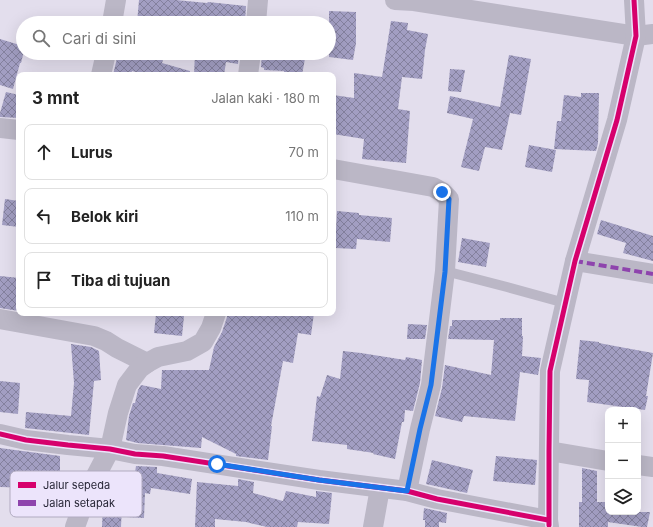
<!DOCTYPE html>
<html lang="id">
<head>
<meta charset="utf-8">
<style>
	:root { --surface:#fff; --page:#f2f2f2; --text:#222; --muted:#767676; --line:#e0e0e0 }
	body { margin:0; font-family:Inter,sans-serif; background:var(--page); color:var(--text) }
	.controls { position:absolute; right:12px; bottom:12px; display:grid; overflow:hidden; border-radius:8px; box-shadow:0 4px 16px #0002 }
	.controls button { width:36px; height:36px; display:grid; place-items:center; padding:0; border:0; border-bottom:1px solid var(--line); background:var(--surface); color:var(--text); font:20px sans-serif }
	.stop { position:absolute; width:12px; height:12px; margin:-9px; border:3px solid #1a73e8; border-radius:50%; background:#fff }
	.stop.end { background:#1a73e8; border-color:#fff; box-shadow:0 1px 4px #0008 }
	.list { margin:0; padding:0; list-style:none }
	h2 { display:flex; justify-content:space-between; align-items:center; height:52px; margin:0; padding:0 16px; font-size:17px }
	h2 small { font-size:13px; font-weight:400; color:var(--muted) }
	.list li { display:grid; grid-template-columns:26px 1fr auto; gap:12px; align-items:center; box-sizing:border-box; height:56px; margin:0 8px 8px; padding:0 8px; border:1px solid var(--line); border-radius:8px }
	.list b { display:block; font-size:15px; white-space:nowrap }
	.list em { font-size:13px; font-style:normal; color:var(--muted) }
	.icon { flex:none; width:22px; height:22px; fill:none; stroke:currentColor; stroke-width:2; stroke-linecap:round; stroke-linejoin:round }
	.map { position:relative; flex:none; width:653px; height:527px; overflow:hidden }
	.search { position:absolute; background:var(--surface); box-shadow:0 4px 16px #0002; left:16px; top:16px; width:320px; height:44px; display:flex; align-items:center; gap:10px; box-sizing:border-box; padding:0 14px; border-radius:22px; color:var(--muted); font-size:15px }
	.panel { position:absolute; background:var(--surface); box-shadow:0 4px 16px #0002; left:16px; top:72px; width:320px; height:244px; border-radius:8px }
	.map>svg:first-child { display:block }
</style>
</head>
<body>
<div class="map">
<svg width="653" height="527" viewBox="0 0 653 527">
	<defs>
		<pattern id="building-cross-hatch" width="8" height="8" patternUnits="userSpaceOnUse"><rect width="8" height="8" fill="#a29ec2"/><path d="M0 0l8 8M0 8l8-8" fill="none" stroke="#84819e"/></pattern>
	</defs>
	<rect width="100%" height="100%" fill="#e3deed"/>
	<g fill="url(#building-cross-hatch)">
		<polygon points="139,0 176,0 207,3 208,2 246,6 245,23 137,23"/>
		<polygon points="329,11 356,12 356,43 353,60 329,57"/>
		<polygon points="391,21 408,23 407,30 428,34 425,50 422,79 402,77 398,109 410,111 406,163 362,159 364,139 333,134 333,95 354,98 354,73 382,77"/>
		<polygon points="0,39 23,46 23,55 21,63 20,63 13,89 0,85"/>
		<polygon points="132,53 148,53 147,56 163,60 162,63 190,71 190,75 147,75 132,71 131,75 113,75 117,58 130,60"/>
		<polygon points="195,53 239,53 238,64 226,62 224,75 194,75"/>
		<polygon points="262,53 306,53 302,75 284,75 284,71 264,70 264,68 261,67"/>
		<polygon points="509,55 531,59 521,115 510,113 502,150 485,147 479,171 461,167 473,119 447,113 450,96 500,107"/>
		<polygon points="450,69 465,70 461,92 448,91"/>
		<polygon points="6,92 19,95 19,118 0,117 0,113"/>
		<polygon points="581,93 599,93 598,143 596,151 554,149 557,121 561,121 564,95 581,97"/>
		<polygon points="529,145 556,150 552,172 525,167"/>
		<polygon points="5,199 19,201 19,227 2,225"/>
		<polygon points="337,211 359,213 359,215 392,218 390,242 357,239 356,249 335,248"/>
		<polygon points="601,220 653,236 653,261 623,253 626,243 597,234"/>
		<polygon points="462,238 490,243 486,267 458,262"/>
		<polygon points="0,276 19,278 19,311 0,308"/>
		<polygon points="227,313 234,313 254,316 255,313 266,313 281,315 281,313 314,313 311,335 298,333 293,363 283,361 271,426 272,426 268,460 236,456 236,454 202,437 201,448 137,443 126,440 129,416 133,403 135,403 138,390 141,385 161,389 162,370 209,370 214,347 222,332 227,317"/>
		<polygon points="156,314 184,316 182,336 154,333"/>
		<polygon points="500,318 522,318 522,336 523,336 522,356 541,358 538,375 520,372 515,421 464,416 462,422 435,416 442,388 445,365 491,375 494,340 448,339 450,326 452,326 452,320 500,320"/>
		<polygon points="408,324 427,325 425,339 407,339"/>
		<polygon points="580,340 599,342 599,343 620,347 653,353 646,396 648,396 645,410 587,402 589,380 576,379"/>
		<polygon points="71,344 91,347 99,351 101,380 94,381 89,435 25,428 26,412 71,416 74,383"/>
		<polygon points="343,351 361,353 405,360 406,357 422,360 420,383 413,411 405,410 404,422 402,422 395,459 373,454 374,453 347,449 347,445 312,441 317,396 320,397 327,375 340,379"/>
		<polygon points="0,381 20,383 18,414 0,412"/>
		<polygon points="0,448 60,456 60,482 64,482 63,513 34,512 35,488 0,487"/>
		<polygon points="496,456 537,460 535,485 493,481"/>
		<polygon points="432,460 473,470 467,493 426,484"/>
		<polygon points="136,466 157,467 157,473 192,479 190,494 151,488 150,494 145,493 144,518 126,517 126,502 130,503"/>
		<polygon points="582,468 597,471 597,502 608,502 608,512 650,512 647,527 642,527 608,522 608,527 579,527 579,502 582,502"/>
		<polygon points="238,479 254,482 253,493 283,501 286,491 316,497 316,491 332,493 329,524 298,522 297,527 267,527 246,522 215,519 215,527 195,527 197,482 238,486"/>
		<polygon points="103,505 122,505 121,527 102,527"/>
		<polygon points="424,508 447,513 446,523 439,522 439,527 425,527 425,520 423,520"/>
	</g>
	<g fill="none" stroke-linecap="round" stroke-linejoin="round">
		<polyline stroke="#bbb7c6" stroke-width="10" points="445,271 507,287 565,303"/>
		<g stroke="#bbb7c6" stroke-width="20">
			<polyline points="395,0 414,1 636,36 653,34"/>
			<polyline points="112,23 116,0"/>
			<polyline points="256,23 258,0"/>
			<polyline points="101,75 106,53"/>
			<polyline points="248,75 251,53"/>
			<polyline points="0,128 19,130"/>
			<polyline points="333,169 433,187 442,192 449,199 445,271 431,385 420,429 407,491"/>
			<polyline points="575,261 653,274"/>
			<polyline points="0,319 94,336 106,341 117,348 147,363"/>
			<polyline points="0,434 26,440 68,445 110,449 135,454 163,456 319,480 407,491 437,499 548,520"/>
			<polyline points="549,451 608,461"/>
			<polyline points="638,465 653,467"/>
			<polyline points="75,527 88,491 110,449 118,413 127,385 140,368 147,363 158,357 187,351 203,342 211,328 216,313"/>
			<polyline points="373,527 380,488"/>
			<polyline points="549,527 548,520 550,371 575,261 617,120 636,36 634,0"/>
		</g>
		<polyline stroke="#8e44ad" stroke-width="4" stroke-dasharray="8 4" stroke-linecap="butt" points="575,261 653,274"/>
		<defs>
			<g id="cycleway">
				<polyline points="0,434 26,440 68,445 110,449 135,454 163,456 319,480 407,491 437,499 548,520"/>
				<polyline points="549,525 549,451 550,371 575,261 617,120 636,36 634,0"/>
			</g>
		</defs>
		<use href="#cycleway" stroke="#ece4fb" stroke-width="8"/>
		<use href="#cycleway" stroke="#d6006c" stroke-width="5"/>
	</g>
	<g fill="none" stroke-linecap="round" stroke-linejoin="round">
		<polyline stroke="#1a73e8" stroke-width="5" points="217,464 319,480 407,491 420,429 431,385 445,272 449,199 442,192"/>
	</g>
	<rect x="10" y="471" width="132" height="46" rx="6" fill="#ece4fb" stroke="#b1abc0" stroke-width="1"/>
	<rect x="18" y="482" width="18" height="6" fill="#d6006c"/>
	<rect x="18" y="500" width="18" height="6" fill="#8e44ad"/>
	<g font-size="11" fill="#272636">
		<text x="43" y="489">Jalur sepeda</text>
		<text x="43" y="507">Jalan setapak</text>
	</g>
</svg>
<div class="controls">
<button>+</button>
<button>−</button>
<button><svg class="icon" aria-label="layers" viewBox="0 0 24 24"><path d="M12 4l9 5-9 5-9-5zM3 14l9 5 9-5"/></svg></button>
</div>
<div class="stop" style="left:217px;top:464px"></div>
<div class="stop end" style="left:442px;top:192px"></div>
<div class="search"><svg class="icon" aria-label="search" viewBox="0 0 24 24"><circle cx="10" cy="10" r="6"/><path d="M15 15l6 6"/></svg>Cari di sini</div>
<section class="panel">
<h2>3 mnt<small>Jalan kaki · 180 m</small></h2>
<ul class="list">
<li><svg class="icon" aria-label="ahead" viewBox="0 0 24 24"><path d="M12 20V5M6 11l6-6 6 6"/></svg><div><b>Lurus</b></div><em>70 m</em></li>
<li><svg class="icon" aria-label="left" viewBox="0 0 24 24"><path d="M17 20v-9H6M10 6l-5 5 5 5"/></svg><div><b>Belok kiri</b></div><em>110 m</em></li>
<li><svg class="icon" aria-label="arrive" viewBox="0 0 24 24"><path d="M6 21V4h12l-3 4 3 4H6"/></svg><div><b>Tiba di tujuan</b></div></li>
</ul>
</section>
</div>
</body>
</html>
